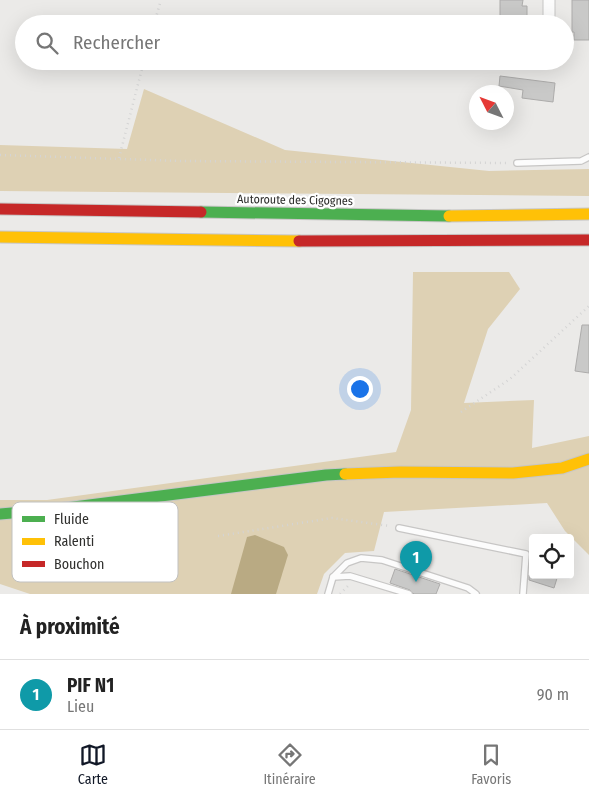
<!DOCTYPE html>
<html lang="fr">
<head>
<meta charset="utf-8">
<style>
	:root { --surface:#fff; --page:#f6f6f6; --text:#222; --muted:#767676; --line:#e0e0e0; --accent:#111827 }
	body { margin:0; font-family:"Fira Sans Condensed",sans-serif; background:var(--page); color:var(--text) }
	.controls { position:absolute; right:15px; bottom:15px; display:grid; overflow:hidden; border-radius:5px; box-shadow:0 5px 20px #0002 }
	.controls button { width:45px; height:45px; display:grid; place-items:center; padding:0; border:0; border-bottom:1px solid var(--line); background:var(--surface); color:var(--text); font:25px sans-serif }
	.compass { position:absolute; left:469px; top:85px; width:45px; height:45px; border-radius:50%; background:var(--surface); box-shadow:0 5px 20px #0002; rotate:312deg }
	.you { position:absolute; left:359px; top:388px; width:18px; height:18px; margin:-12px; border:4px solid #fff; border-radius:50%; background:#1a73e8; box-shadow:0 0 0 8px #1a73e833 }
	.badge { display:grid; place-items:center; width:32px; height:32px; border-radius:50%; background:var(--accent); color:#fff; font-size:16px; font-weight:700 }
	.pin { position:absolute; translate:-50% -41px; filter:drop-shadow(0 1px 2px #0008) }
	.pin::after { content:''; position:absolute; top:26px; width:18px; height:15px; background:inherit; clip-path:polygon(0 0,100% 0,50% 100%) }
	.list { margin:0; padding:0; list-style:none }
	h2 { display:flex; justify-content:space-between; align-items:center; height:65px; margin:0; padding:0 20px; font-size:21px }
	h2 small { font-size:16px; font-weight:400; color:var(--muted) }
	.list li { display:grid; grid-template-columns:32px 1fr auto; gap:15px; align-items:center; box-sizing:border-box; height:70px; padding:0 20px; border-top:1px solid var(--line) }
	.list b { display:block; font-size:19px; white-space:nowrap }
	.list p { margin:0; font-size:16px; white-space:nowrap; color:var(--muted) }
	.list em { font-size:16px; font-style:normal; color:var(--muted) }
	.icon { flex:none; width:28px; height:28px; fill:none; stroke:currentColor; stroke-width:2; stroke-linecap:round; stroke-linejoin:round }
	.map { position:relative; flex:none; width:589px; height:594px; overflow:hidden }
	.search { position:absolute; background:var(--surface); box-shadow:0 5px 20px #0002; left:15px; right:15px; top:15px; height:55px; display:flex; align-items:center; gap:12px; box-sizing:border-box; padding:0 18px; border-radius:28px; color:var(--muted); font-size:19px }
	.sheet { height:135px; background:var(--surface) }
	nav { display:flex; justify-content:space-around; align-items:center; box-sizing:border-box; height:70px; border-top:1px solid var(--line); background:var(--surface); font-size:14px; color:var(--muted) }
	nav a { display:grid; justify-items:center; gap:2px }
	nav .on { color:var(--accent) }
	.map>svg:first-child { display:block }
</style>
</head>
<body>
<div class="map">
<svg width="589" height="594" viewBox="0 0 589 594">
	<rect width="100%" height="100%" fill="#ebeae8"/>
	<g fill="#ded1b4">
		<polygon points="144,89 285,150 489,171 589,169 589,196 0,191 0,145 127,149"/>
		<polygon points="413,272 509,272 520,289 488,329 464,403 534,400 532,448 589,436 589,555 565,531 547,503 384,512 374,551 345,553 324,574 317,594 30,594 0,584 0,500 47,500 396,452 411,410"/>
	</g>
	<polygon fill="#b9aa83" points="255,535 284,547 288,555 276,594 231,594 247,537"/>
	<g fill="#c9c9c8" stroke="#adacab">
		<polygon points="500,0 523,0 522,6 527,6 527,21 522,21 522,24 500,24"/>
		<polygon points="572,0 589,0 589,40 574,40 574,32 572,32"/>
		<polygon points="500,76 555,83 553,102 522,98 523,90 499,86"/>
		<polygon points="582,325 589,325 589,373 575,371"/>
		<polygon points="395,569 440,584 436,594 414,594 410,590 390,583"/>
		<polygon points="529,575 558,575 554,588 529,580"/>
	</g>
	<g fill="none" stroke-linecap="round" stroke-linejoin="round">
		<defs>
			<g id="lane">
				<polyline points="517,163 581,161 589,157"/>
				<polyline points="399,528 526,554 523,594"/>
				<polyline points="333,577 350,576 409,594"/>
				<polyline points="328,594 333,577 347,563 361,558 382,560 468,588 476,594"/>
			</g>
			<polyline id="street" points="549,24 549,0"/>
			<g id="fast">
				<polyline points="201,212 449,216"/>
				<polyline points="0,514 58,509 326,475 345,474"/>
			</g>
			<g id="slow">
				<polyline points="449,216 589,214"/>
				<polyline points="0,237 299,241"/>
				<polyline points="345,474 400,472 513,473 562,468 589,459"/>
			</g>
			<g id="jam">
				<polyline points="0,209 201,212"/>
				<polyline points="299,241 589,240"/>
			</g>
		</defs>
		<use href="#lane" stroke="#c7c6c5" stroke-width="8"/>
		<use href="#street" stroke="#c7c6c5" stroke-width="13"/>
		<use href="#fast" stroke="#c7c6c5" stroke-width="13"/>
		<use href="#slow" stroke="#c7c6c5" stroke-width="13"/>
		<use href="#jam" stroke="#c7c6c5" stroke-width="13"/>
		<g stroke="#d4d4d4" stroke-width="2.5" stroke-dasharray="1 4" stroke-linecap="butt">
			<polyline points="154,24 161,0"/>
			<polyline points="0,155 182,161 508,163"/>
			<polyline points="119,158 144,61"/>
			<polyline points="461,412 510,379 589,306"/>
			<polyline points="218,536 332,518 390,526"/>
			<polyline points="340,594 348,586"/>
		</g>
		<use href="#lane" stroke="#fcfcfc" stroke-width="5.5"/>
		<use href="#street" stroke="#fcfcfc" stroke-width="11"/>
		<use href="#fast" stroke="#4caf50" stroke-width="11"/>
		<use href="#slow" stroke="#ffc107" stroke-width="11"/>
		<use href="#jam" stroke="#c62828" stroke-width="11"/>
	</g>
	<g text-anchor="middle" stroke-width="4.5" stroke-linejoin="round" paint-order="stroke">
		<g font-size="12" fill="#2f2f2d" stroke="#fff">
			<text transform="translate(295 200) rotate(1)" y="4">Autoroute des Cigognes</text>
		</g>
	</g>
	<rect x="12" y="502" width="166" height="80" rx="8" fill="#fff" stroke="#c1c1c0" stroke-width="1"/>
	<rect x="22" y="516" width="23" height="6" fill="#4caf50"/>
	<rect x="22" y="538" width="23" height="7" fill="#ffc107"/>
	<rect x="22" y="561" width="23" height="6" fill="#c62828"/>
	<g font-size="14" fill="#2f2f2d">
		<text x="54" y="524">Fluide</text>
		<text x="54" y="546">Ralenti</text>
		<text x="54" y="569">Bouchon</text>
	</g>
</svg>
<div class="controls">
<button><svg class="icon" aria-label="locate" viewBox="0 0 24 24"><circle cx="12" cy="12" r="6"/><path d="M12 2v4M12 18v4M2 12h4M18 12h4"/></svg></button>
</div>
<svg class="compass" viewBox="-18 -18 36 36"><path d="M0-13l5 13h-10z" fill="#e53935"/><path d="M0 13l5-13h-10z" fill="#767676"/></svg>
<div class="you"></div>
<div class="pin badge" style="left:416px;top:582px;background:#0f9aa8">1</div>
<div class="search"><svg class="icon" aria-label="search" viewBox="0 0 24 24"><circle cx="10" cy="10" r="6"/><path d="M15 15l6 6"/></svg>Rechercher</div>
</div>
<section class="sheet">
<h2>À proximité<small></small></h2>
<ul class="list">
<li><span class="badge" style="background:#0f9aa8">1</span><div><b>PIF N1</b><p>Lieu</p></div><em>90 m</em></li>
</ul>
</section>
<nav>
<a class="on"><svg class="icon" aria-label="map" viewBox="0 0 24 24"><path d="M3 6l6-2 6 2 6-2v14l-6 2-6-2-6 2zM9 4v14M15 6v14"/></svg>Carte</a>
<a><svg class="icon" aria-label="directions" viewBox="0 0 24 24"><path d="M12 3l9 9-9 9-9-9zM9 14v-3h6M13 9l2 2-2 2"/></svg>Itinéraire</a>
<a><svg class="icon" aria-label="saved" viewBox="0 0 24 24"><path d="M7 4h10v16l-5-4-5 4z"/></svg>Favoris</a>
</nav>
</body>
</html>
